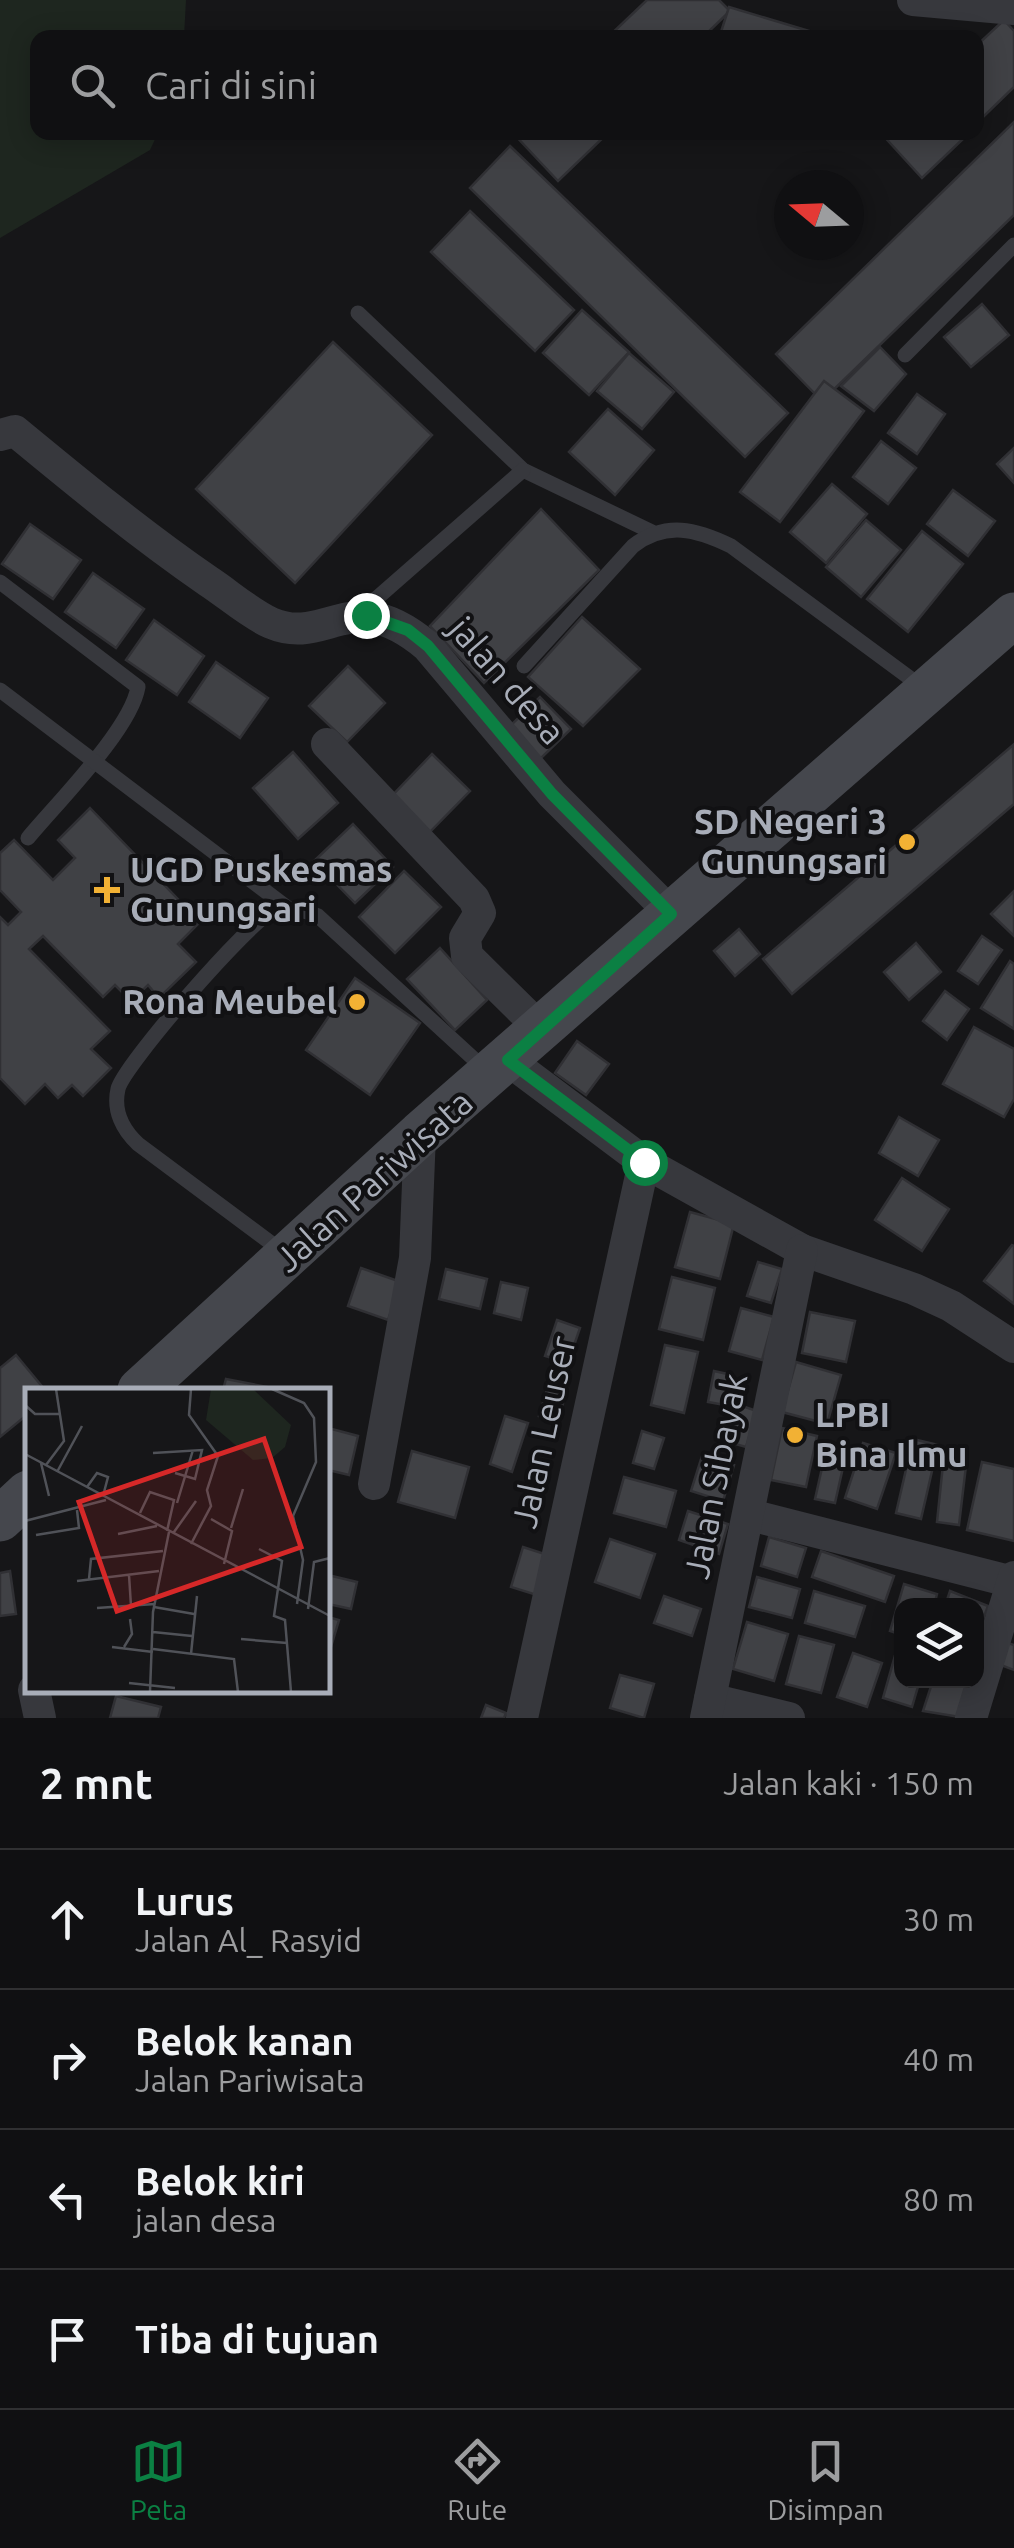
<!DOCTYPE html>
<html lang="id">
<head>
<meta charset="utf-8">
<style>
	:root { --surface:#101012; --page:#19191b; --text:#f1f3f6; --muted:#9c9d9f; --line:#303032; --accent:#0b8043 }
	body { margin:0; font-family:Ubuntu,sans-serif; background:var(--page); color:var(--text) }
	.controls { position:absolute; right:30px; bottom:30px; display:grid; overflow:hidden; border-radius:20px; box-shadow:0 5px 25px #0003 }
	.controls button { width:90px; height:90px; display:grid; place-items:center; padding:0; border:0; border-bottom:2px solid var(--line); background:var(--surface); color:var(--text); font:50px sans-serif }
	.compass { position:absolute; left:774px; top:170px; width:90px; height:90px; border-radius:50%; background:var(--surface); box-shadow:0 5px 25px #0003; rotate:289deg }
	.stop { position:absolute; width:30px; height:30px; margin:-22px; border:8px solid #0b8043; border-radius:50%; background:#fff }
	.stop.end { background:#0b8043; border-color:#fff; box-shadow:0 2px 10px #0008 }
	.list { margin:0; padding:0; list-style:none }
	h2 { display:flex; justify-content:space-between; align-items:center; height:130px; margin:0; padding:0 40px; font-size:42px }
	h2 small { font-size:32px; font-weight:400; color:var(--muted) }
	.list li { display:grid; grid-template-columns:65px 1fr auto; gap:30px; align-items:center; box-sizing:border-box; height:140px; padding:0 40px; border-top:2px solid var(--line) }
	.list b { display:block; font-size:38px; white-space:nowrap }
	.list p { margin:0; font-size:32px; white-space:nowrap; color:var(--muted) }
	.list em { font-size:32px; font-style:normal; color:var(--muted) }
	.icon { flex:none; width:55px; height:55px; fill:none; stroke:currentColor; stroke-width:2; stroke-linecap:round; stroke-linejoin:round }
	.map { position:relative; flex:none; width:1014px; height:1718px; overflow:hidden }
	.search { position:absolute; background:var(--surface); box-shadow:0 5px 25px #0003; left:30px; right:30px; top:30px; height:110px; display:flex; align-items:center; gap:25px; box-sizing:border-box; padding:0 35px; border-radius:20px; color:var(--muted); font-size:38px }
	.sheet { height:690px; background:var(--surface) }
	nav { display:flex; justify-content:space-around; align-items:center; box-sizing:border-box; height:140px; border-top:2px solid var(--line); background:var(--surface); font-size:28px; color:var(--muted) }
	nav a { display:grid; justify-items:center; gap:5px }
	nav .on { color:var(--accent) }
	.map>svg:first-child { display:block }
</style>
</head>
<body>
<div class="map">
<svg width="1014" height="1718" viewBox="0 0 1014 1718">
	<rect width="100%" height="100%" fill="#161618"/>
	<polygon fill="#1e261f" points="0,0 186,0 184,37 38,38 38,132 158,133 150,150 0,238"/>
	<g fill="#404145" stroke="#303034" stroke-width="2.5">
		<polygon points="647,0 719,0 730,11 702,38 607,38"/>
		<polygon points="729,7 829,37 719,38"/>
		<polygon points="1004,20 1014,31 1014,87 981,119 976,114 976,46"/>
		<polygon points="1014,122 1014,215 822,401 776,354"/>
		<polygon points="512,132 609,132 558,181"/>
		<polygon points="880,132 963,132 966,136 922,178"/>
		<polygon points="510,146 788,413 745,457 470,188"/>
		<polygon points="470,211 574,310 535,351 431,252"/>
		<polygon points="982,304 1009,335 971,367 944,337"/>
		<polygon points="582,310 629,352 589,395 543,353"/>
		<polygon points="333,342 432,435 295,583 196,489"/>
		<polygon points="880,347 906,374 874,411 841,386"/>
		<polygon points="629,353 674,392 642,429 597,391"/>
		<polygon points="824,381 864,411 780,522 740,492"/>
		<polygon points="917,394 945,414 917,454 888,433"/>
		<polygon points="608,409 654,450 615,495 569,452"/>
		<polygon points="881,441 916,468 888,504 853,477"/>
		<polygon points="1014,448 1014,483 997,464"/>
		<polygon points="832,484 867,514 826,563 790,532"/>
		<polygon points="953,490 995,521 968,556 927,524"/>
		<polygon points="541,509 599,570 484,683 430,626"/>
		<polygon points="866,520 901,550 861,597 826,567"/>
		<polygon points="30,524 81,560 53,599 2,564"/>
		<polygon points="922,531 963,564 908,632 867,599"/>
		<polygon points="93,573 144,609 116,648 65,612"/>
		<polygon points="582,617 640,669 583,726 528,677"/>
		<polygon points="154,620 204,656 177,695 126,660"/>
		<polygon points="216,662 268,698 240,738 189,702"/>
		<polygon points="348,666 385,703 347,742 309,706"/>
		<polygon points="540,697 571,729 538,761 507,729"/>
		<polygon points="1013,745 1014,804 792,994 763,959"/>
		<polygon points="293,752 338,803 298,839 253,788"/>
		<polygon points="432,754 470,791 424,838 387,801"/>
		<polygon points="90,808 200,922 178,944 196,962 159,998 148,985 131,1001 115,985 103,997 43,936 29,949 110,1031 91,1049 111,1068 83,1096 72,1085 58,1098 45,1084 25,1104 0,1078 0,917 8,925 21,912 0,890 0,853 14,840 53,880 75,858 58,840"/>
		<polygon points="353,824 393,867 355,903 314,861"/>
		<polygon points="404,871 441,907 395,953 359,917"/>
		<polygon points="1014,891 1014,936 991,914"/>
		<polygon points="739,929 760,954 735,976 714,951"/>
		<polygon points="982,936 1002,950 978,984 958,971"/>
		<polygon points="916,943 941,972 909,1000 884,972"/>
		<polygon points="440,948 487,1000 455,1030 407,979"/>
		<polygon points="1010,961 1014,964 1014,1029 981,1008"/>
		<polygon points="355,978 420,1023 370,1095 306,1050"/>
		<polygon points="945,991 969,1009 947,1040 923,1021"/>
		<polygon points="974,1027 1014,1049 1014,1099 1004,1117 943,1084"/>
		<polygon points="577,1041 609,1064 586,1095 555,1073"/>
		<polygon points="899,1117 939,1140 918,1176 879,1153"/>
		<polygon points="902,1178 949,1209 922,1251 875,1220"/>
		<polygon points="690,1212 734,1224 720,1279 675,1267"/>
		<polygon points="1012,1245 1014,1246 1014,1304 984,1281"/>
		<polygon points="758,1262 782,1269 771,1303 747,1296"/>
		<polygon points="361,1268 401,1282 388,1320 348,1306"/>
		<polygon points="446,1269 487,1279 480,1309 439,1299"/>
		<polygon points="672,1277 715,1288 703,1340 659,1329"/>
		<polygon points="501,1282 528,1288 521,1320 494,1313"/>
		<polygon points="741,1308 774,1317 762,1360 729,1351"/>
		<polygon points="810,1312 855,1321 846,1362 802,1353"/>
		<polygon points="557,1320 580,1328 568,1363 545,1356"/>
		<polygon points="665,1345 698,1352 684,1413 651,1405"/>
		<polygon points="16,1355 45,1390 28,1390 28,1414 0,1437 0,1368"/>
		<polygon points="796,1362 841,1375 827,1424 782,1412"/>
		<polygon points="714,1371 732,1375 725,1405 708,1402"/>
		<polygon points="226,1379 283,1390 223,1390"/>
		<polygon points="550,1380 568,1385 558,1421 539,1416"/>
		<polygon points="739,1405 757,1411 746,1447 728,1442"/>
		<polygon points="505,1416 528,1423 512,1472 490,1464"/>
		<polygon points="328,1428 358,1436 349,1475 328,1470"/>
		<polygon points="782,1428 817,1436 806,1487 771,1480"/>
		<polygon points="642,1431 664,1438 654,1469 633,1463"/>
		<polygon points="913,1439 938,1445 921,1519 896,1513"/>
		<polygon points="863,1443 896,1453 877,1509 845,1498"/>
		<polygon points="826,1450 846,1454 835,1503 815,1499"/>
		<polygon points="412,1451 469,1467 455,1518 398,1502"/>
		<polygon points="702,1456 734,1465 723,1501 691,1491"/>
		<polygon points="982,1462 1014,1469 1014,1541 967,1530"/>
		<polygon points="943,1464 966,1466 959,1525 937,1522"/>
		<polygon points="624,1477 676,1491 666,1527 614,1513"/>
		<polygon points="688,1511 728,1524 719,1554 679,1540"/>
		<polygon points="769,1537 806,1548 797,1577 761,1566"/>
		<polygon points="610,1539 655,1554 640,1598 595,1582"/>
		<polygon points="523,1547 554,1557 543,1597 511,1587"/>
		<polygon points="821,1551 894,1576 885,1602 812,1577"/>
		<polygon points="10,1571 16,1614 0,1616 0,1573"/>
		<polygon points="328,1575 357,1582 351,1609 328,1604"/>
		<polygon points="757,1577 800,1589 792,1618 749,1607"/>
		<polygon points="904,1584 937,1594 934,1606 902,1606 902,1635 890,1631"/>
		<polygon points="814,1591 865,1606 855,1637 805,1623"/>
		<polygon points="950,1591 988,1606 976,1638 976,1606 945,1606"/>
		<polygon points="664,1596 701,1609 692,1636 654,1623"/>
		<polygon points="328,1617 339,1620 328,1657"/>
		<polygon points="747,1622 788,1634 774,1681 733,1669"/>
		<polygon points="799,1636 834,1645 821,1693 786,1684"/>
		<polygon points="1005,1642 1014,1645 1014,1670 998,1664"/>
		<polygon points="896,1652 902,1653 902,1680 920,1680 912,1707 883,1698"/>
		<polygon points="853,1653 882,1663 867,1707 837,1697"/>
		<polygon points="620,1675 654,1684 644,1718 610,1708"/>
		<polygon points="933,1680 976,1680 966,1718 923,1711"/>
		<polygon points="116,1696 161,1707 158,1718 110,1718"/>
		<polygon points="486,1705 506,1713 504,1718 481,1718"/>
	</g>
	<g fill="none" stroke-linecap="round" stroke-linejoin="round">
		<g stroke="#37383d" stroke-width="15">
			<polyline points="358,313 523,470 652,532"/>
			<polyline points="905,355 1014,245"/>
			<path d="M0,582l138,105c-7,42 -81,116 -110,151"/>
			<polyline points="361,612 523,470"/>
			<path d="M524,666l109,-120c33,-25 63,-17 98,0l191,141"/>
			<polyline points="0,690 289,909"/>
			<path d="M283,1252l-145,-108c-15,-14 -25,-33 -20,-55 5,-23 133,-170 155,-178 16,-5 31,-1 45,5l170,156"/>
		</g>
		<g stroke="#37383d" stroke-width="32">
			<polyline points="913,0 1014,9"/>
			<path d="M0,435l15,-4c63,52 125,103 193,150 20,13 41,32 63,42 56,24 80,-41 156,23l125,148 119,119"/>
			<polyline points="327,744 474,899 480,913 465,938 467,956 541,1029"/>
			<polyline points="508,1060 644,1162 802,1250 914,1289 951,1306 1014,1347"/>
			<polyline points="374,1484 415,1258 420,1134"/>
			<polyline points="750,1515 1013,1582"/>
			<polyline points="34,1690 40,1718"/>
			<polyline points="710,1699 789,1718"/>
			<polyline points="522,1718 644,1162"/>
			<polyline points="706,1718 802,1250"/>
			<polyline points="971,1718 1014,1577"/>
		</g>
		<g stroke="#45474d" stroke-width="45">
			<polyline points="140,1390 420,1134 1014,615"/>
			<polyline points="0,1519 28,1493"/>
		</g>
	</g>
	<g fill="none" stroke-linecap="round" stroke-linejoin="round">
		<polyline stroke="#0b8043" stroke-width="12" points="366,615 408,630 428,646 552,794 671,914 508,1060 644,1162"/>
	</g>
	<g fill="#f2b134" stroke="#111113" stroke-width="4">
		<circle cx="907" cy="842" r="10"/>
		<path d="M102 875h10v10h10v10h-10v10h-10v-10h-10v-10h10z"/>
		<circle cx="357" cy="1002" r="10"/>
		<circle cx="795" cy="1435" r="10"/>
	</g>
	<g text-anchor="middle" stroke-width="8" stroke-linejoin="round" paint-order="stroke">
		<g font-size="35" fill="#a8adb8" stroke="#111113">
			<text transform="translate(507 681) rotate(49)" y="12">jalan desa</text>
			<text transform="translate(374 1181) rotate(-42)" y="12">Jalan Pariwisata</text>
			<text transform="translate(544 1432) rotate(-78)" y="12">Jalan Leuser</text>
			<text transform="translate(716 1476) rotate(-79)" y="12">Jalan Sibayak</text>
		</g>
		<g font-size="35" font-weight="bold" fill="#a8adb8" stroke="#111113" text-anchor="end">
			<text x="887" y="834">SD Negeri 3<tspan x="887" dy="40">Gunungsari</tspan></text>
			<text x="130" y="882" text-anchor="start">UGD Puskesmas<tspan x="130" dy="40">Gunungsari</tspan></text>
			<text x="337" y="1014">Rona Meubel</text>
			<text x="815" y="1427" text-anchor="start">LPBI<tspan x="815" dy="40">Bina Ilmu</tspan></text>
		</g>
	</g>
	<g transform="translate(25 1388)">
		<rect width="305" height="305" fill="#161618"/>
		<path d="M186,1h42l38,36 -6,22 -13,11 -19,2 -47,-40z" fill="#1e261f"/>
		<path fill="none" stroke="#505258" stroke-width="2.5" d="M247,1l32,14 10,15 2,44 -23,54 10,44 -6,44M0,17l10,9h24M128,65l49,-3 -7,29 -20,-6M0,66l305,162M16,75l8,33M21,77l18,-24 -8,-52M32,84l25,-46M62,99l10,-14 11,4 -5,19M152,115l16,-53M115,125l10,-21 24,8 -7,31M186,131l21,12 -8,33M0,133l81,-21M206,140l12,-39M149,144l22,-31M93,146l39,-8M11,147l43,-7 -2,-18M166,156l20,-38 -4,-16 11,-34 -29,-41 2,-26M234,161l23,12 -8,55 11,4 6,72M104,187l2,31M64,191l2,-20 72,-8M52,193l82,-10M129,219l40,7M72,220l58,-4M283,221l6,-47 16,-4M128,244l39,4M216,251l46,4M87,259l41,5M99,259l8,-13 -2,-15M128,261l81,10 4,33M166,266l6,-58M104,295l46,5M125,304l3,-80 16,-80"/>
		<path fill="#d62828" fill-opacity="0.15" stroke="#d62828" stroke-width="5" d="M239,51l37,108 -184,64 -38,-109z"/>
		<rect width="305" height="305" fill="none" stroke="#a8adb8" stroke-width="5"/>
	</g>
</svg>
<div class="controls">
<button><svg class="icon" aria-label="layers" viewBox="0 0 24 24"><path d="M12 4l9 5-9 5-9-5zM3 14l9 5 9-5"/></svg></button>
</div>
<svg class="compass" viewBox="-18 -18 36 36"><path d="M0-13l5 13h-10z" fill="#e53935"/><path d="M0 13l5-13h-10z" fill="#9c9d9f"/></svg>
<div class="stop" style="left:644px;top:1162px"></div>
<div class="stop end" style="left:366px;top:615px"></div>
<div class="search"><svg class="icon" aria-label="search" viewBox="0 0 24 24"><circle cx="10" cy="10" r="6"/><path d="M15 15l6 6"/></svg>Cari di sini</div>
</div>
<section class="sheet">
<h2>2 mnt<small>Jalan kaki · 150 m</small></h2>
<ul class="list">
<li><svg class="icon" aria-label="ahead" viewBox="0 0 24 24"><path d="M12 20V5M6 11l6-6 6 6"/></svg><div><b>Lurus</b><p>Jalan Al_ Rasyid</p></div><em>30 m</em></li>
<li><svg class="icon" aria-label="right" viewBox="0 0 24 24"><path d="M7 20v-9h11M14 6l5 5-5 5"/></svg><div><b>Belok kanan</b><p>Jalan Pariwisata</p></div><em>40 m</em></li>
<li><svg class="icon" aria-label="left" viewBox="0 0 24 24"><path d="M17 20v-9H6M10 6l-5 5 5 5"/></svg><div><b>Belok kiri</b><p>jalan desa</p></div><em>80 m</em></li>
<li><svg class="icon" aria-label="arrive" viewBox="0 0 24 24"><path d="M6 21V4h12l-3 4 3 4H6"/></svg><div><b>Tiba di tujuan</b></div></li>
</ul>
</section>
<nav>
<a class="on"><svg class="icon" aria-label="map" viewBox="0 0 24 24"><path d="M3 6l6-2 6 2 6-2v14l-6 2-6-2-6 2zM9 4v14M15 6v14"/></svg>Peta</a>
<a><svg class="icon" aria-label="directions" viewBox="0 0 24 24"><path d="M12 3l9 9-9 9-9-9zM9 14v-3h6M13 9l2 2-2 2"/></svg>Rute</a>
<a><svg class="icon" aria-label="saved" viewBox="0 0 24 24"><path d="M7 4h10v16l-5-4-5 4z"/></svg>Disimpan</a>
</nav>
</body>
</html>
